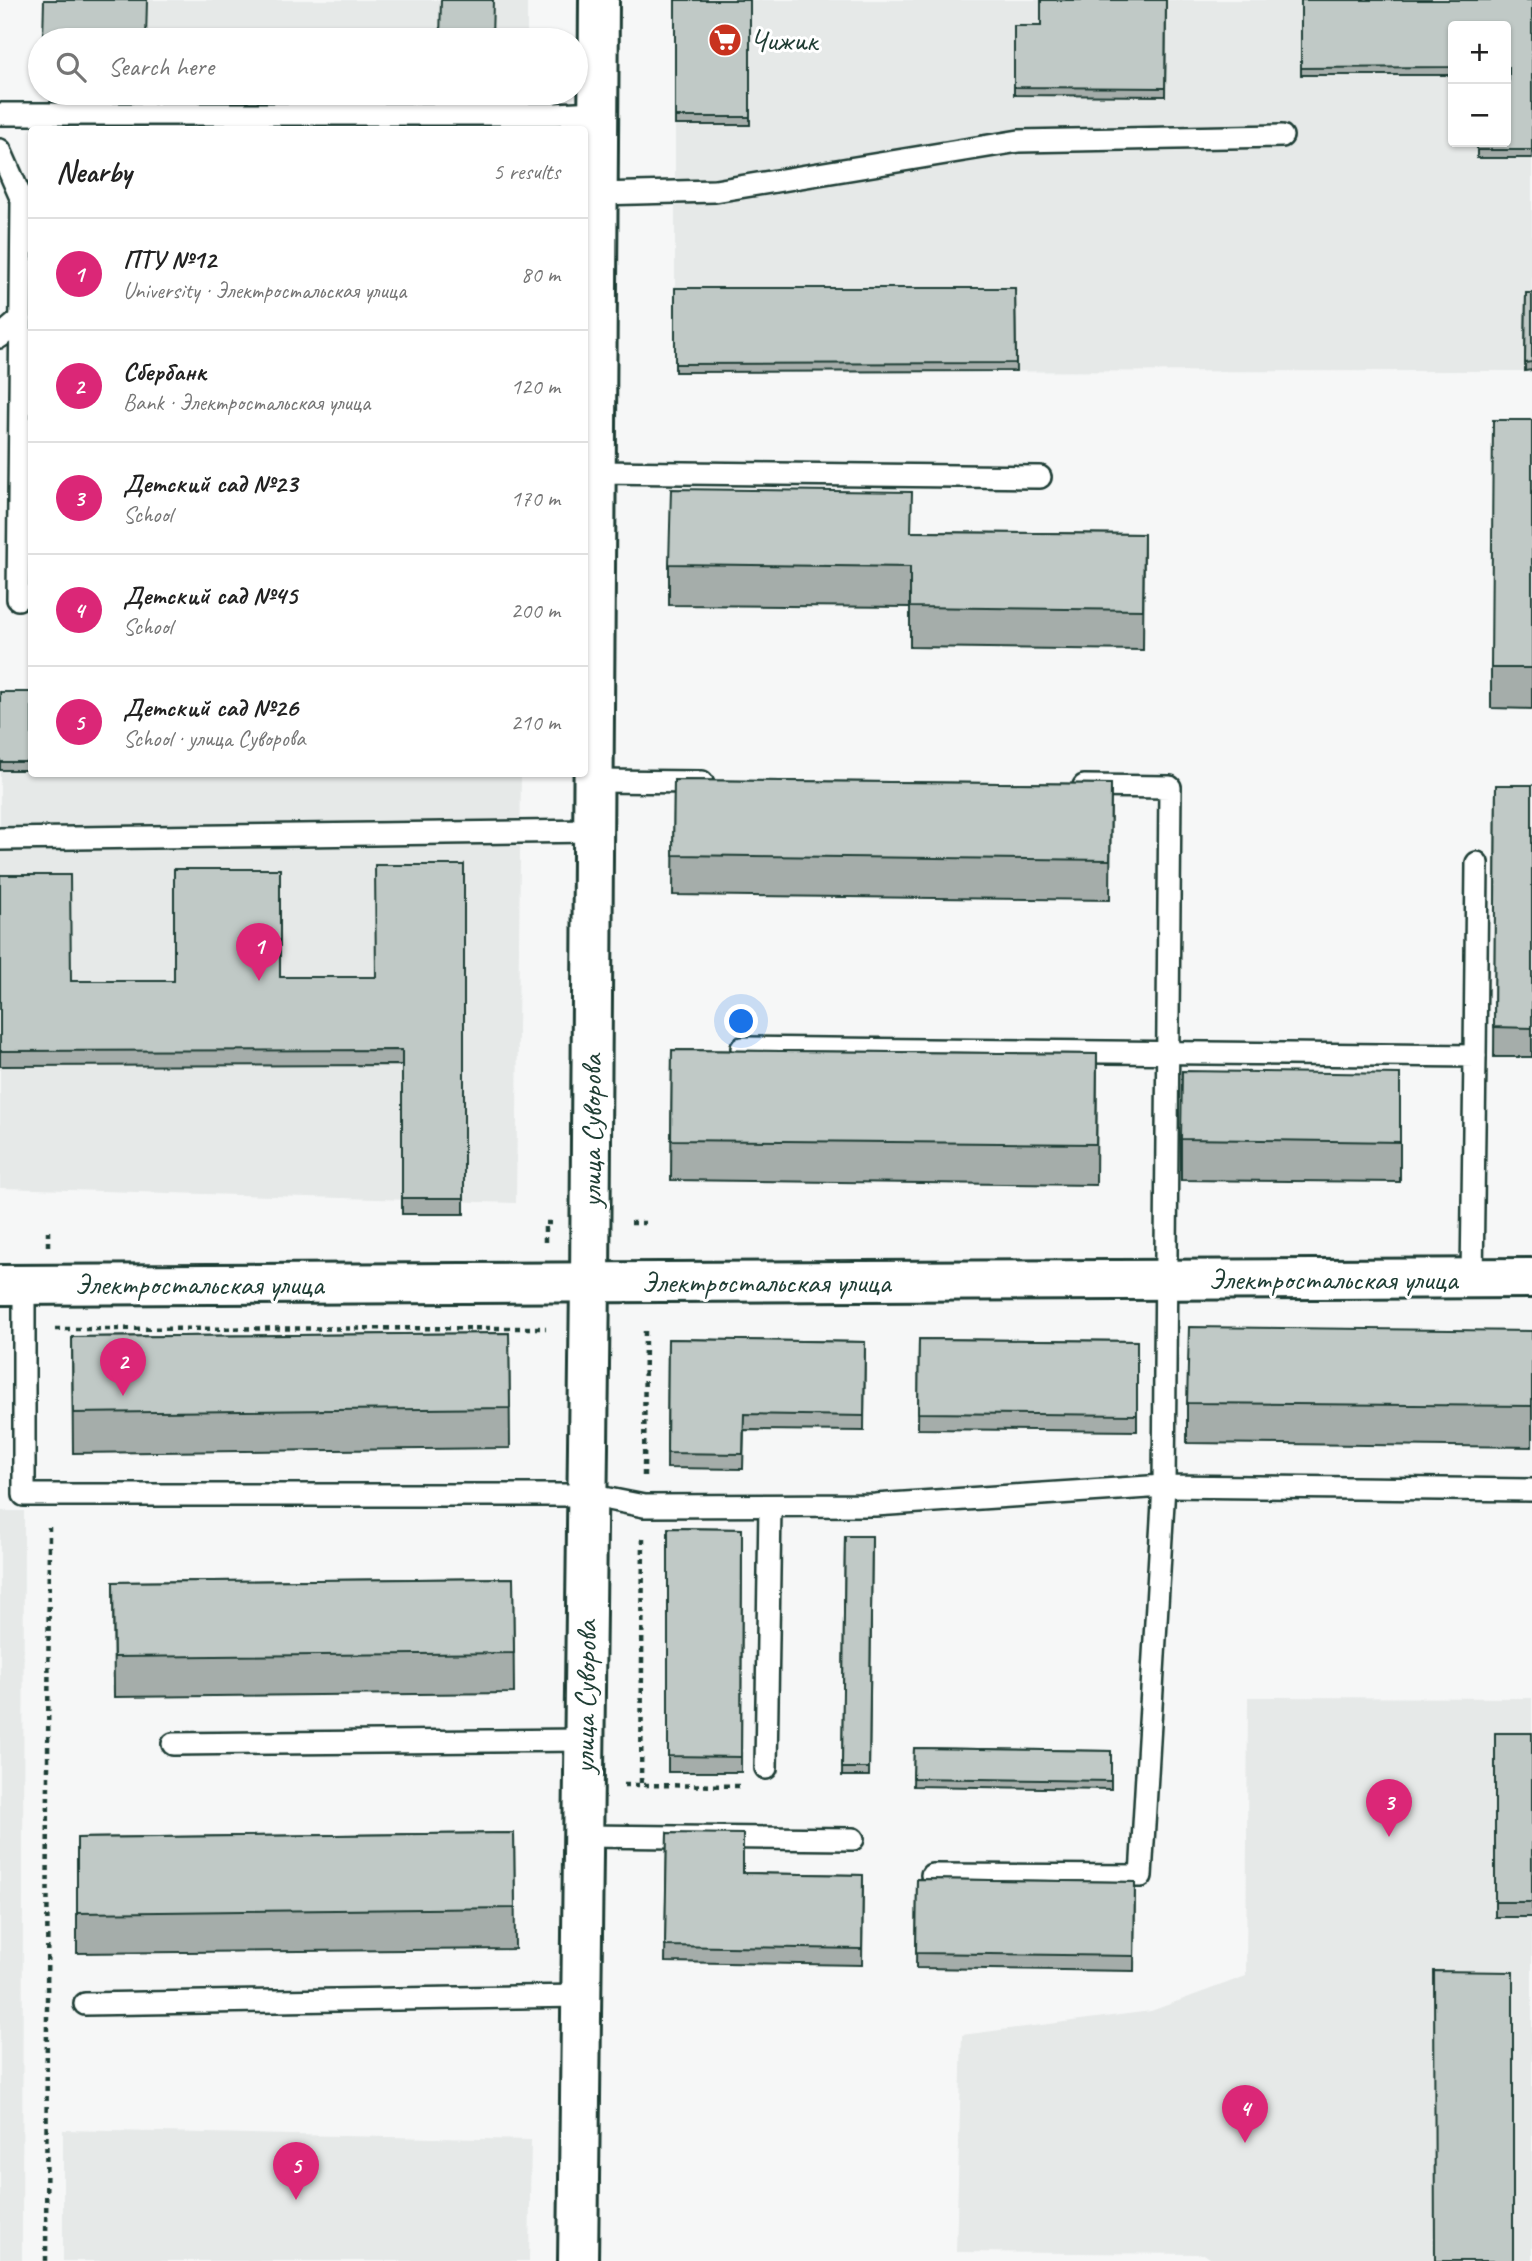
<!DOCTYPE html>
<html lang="en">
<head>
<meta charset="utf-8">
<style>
	:root { --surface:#fff; --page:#f2f2f2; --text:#222; --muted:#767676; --line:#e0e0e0; --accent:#db2777 }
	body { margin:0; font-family:Caveat,sans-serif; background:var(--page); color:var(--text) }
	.controls { position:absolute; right:21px; top:21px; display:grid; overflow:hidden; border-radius:7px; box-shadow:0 2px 5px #0004 }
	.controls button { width:63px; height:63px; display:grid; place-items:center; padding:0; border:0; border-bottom:2px solid var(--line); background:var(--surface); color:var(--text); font:35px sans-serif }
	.you { position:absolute; left:742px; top:1022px; width:24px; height:24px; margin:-18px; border:5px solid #fff; border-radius:50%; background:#1a73e8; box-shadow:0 0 0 10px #1a73e833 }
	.badge { display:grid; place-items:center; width:46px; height:46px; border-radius:50%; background:var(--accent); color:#fff; font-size:23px; font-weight:700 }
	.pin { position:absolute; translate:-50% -58px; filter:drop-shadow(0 2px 4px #0008) }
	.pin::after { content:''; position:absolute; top:37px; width:24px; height:21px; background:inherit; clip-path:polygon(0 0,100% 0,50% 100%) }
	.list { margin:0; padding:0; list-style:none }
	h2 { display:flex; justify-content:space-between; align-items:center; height:91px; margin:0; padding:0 28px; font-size:30px }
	h2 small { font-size:23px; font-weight:400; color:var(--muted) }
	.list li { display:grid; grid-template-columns:46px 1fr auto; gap:21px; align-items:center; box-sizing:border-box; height:112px; padding:0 28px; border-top:2px solid var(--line) }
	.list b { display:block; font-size:26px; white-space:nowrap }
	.list p { margin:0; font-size:23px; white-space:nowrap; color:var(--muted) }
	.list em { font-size:23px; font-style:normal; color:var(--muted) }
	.icon { flex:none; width:38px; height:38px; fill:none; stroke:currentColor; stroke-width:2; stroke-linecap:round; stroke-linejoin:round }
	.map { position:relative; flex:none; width:1532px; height:2261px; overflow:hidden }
	.search { position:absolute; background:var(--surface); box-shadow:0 2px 5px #0004; left:28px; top:28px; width:560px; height:77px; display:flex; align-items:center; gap:18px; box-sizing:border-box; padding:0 24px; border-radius:38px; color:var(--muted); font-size:26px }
	.panel { position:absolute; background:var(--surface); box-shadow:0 2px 5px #0004; left:28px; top:126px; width:560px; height:651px; border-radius:7px }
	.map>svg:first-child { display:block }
</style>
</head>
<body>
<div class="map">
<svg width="1532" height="2261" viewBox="0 0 1532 2261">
	<rect width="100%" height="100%" fill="#f6f7f7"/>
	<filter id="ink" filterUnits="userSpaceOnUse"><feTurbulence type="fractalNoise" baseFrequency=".0143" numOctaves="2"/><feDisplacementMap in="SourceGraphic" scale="14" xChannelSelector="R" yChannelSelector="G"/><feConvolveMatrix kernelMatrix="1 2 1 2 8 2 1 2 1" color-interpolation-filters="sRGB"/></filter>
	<g filter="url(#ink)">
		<g fill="#e6e9e8" fill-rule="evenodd">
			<polygon points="44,0 527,0 527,40 43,40"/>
			<path d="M675,0h857v300l-6,1 -1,70 -850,1zM1453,26h53v116h-53z"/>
			<polygon points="31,724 32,774 521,774 516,1203 0,1188 0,726"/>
			<polygon points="0,1511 24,1511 22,2261 0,2261"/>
			<polygon points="1248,1697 1532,1698 1532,2261 1214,2261 1204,2254 956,2252 962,2035 1151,2011 1246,1976"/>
			<polygon points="63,2130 531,2140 529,2261 63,2261"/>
		</g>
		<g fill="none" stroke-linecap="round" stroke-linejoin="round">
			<defs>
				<g id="service">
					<polyline points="0,114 555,114 598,112"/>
					<polyline points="0,150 22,200 18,599"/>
					<polyline points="597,194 715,191 1019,141 1282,136"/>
					<polyline points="0,337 21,319"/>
					<polyline points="596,472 1040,477"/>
					<polyline points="594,781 702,782"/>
					<polyline points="1084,786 1170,787 1164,1486 1532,1490"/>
					<polyline points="0,839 593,831"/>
					<polyline points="742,1048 1475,1056 1472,1278"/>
					<polyline points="1475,1056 1477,863"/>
					<polyline points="24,1285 24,1495 588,1495 644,1506 875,1505 1164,1486 1141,1876 932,1875"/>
					<polyline points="173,1744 584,1740"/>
					<polyline points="766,1768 770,1506"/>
					<polyline points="583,1836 853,1839"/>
					<polyline points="85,2004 582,1996"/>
				</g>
				<g id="minor">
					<polyline points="0,1285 1532,1278"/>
					<polyline points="578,2261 590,1283 599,0"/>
				</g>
			</defs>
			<use href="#service" stroke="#1f3d34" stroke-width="26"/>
			<use href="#minor" stroke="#1f3d34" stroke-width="44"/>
			<g stroke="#1f3d34" stroke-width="4.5" stroke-dasharray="5 5" stroke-linecap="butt">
				<polyline points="631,1223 645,1223"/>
				<polyline points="545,1242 545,1223 552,1223"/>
				<polyline points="48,1246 48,1226"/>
				<polyline points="55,1329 546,1328"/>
				<polyline points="644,1476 645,1330"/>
				<polyline points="643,1538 641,1785 742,1786"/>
				<polyline points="624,1785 641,1785"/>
				<polyline points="46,2261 49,1527"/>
			</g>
			<use href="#service" stroke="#fff" stroke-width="21"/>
			<use href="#minor" stroke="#fff" stroke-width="38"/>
		</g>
		<g fill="#a5adaa" stroke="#1f3d34" stroke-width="2">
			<rect x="675" y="0" width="75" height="125"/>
			<polygon points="1166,0 1165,96 1014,95 1014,26 1041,26"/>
			<polygon points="1301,0 1532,0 1532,158 1477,158 1477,142 1509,80 1509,75 1506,75 1506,26 1453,26 1453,75 1301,75"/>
			<polygon points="675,288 1015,288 1016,371 675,372"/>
			<polygon points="1526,293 1532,293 1532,370 1525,371"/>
			<polygon points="1532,420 1532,709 1491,708 1491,668"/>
			<polygon points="912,532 1144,534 1143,650 910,647 910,607 669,605 669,564"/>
			<rect x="0" y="692" width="32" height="78"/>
			<polygon points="674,780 1111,784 1110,900 673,895"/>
			<polygon points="1496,785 1532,785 1532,1057 1494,1057"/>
			<polygon points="464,865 464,1214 402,1214 402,1065 0,1066 0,875 71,981 174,981 280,977 375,977"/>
			<polygon points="672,1050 1097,1054 1096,1185 671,1180"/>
			<polygon points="1400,1074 1400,1182 1181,1180 1181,1139"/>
			<polygon points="1532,1331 1532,1447 1187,1443 1187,1403"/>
			<polygon points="509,1333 510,1448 73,1453 72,1337"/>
			<polygon points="668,1339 865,1342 864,1431 744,1430 743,1469 667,1468"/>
			<polygon points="919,1339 1137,1341 1137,1431 918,1429"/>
			<polygon points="668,1528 742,1529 741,1772 668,1772"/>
			<polygon points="845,1536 872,1536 869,1776 842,1776"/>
			<polygon points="513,1578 514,1693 114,1697 113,1582"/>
			<rect x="1495" y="1733" width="37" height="184"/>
			<polygon points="914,1748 1111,1751 1111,1789 913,1786"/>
			<polygon points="514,1833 515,1949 77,1953 77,1838"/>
			<polygon points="667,1833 743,1873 863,1875 862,1965 665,1962"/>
			<polygon points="917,1879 1135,1882 1134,1971 916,1968"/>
		</g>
		<g fill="#c0c9c6" stroke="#1f3d34" stroke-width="2">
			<polygon points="44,0 147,0 146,40 43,40"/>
			<polygon points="441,0 493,0 492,40 440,40"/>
			<rect x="675" y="0" width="75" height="117"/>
			<polygon points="1041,0 1166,0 1165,88 1014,87 1014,26 1041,26"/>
			<polygon points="1301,0 1532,0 1532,150 1477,150 1477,142 1506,142 1506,80 1509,80 1509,67 1506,67 1506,26 1453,26 1453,67 1301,68"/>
			<polygon points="675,288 1015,288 1016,363 675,364"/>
			<polygon points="1526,293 1532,293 1532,362 1525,363"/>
			<polygon points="1493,420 1532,420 1532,668 1491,668"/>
			<polygon points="671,489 912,492 911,532 1144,534 1143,610 910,607 910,567 669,564"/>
			<rect x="0" y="692" width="32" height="70"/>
			<polygon points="674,780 1111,784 1110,860 673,855"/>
			<polygon points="1496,785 1532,785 1532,1028 1494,1027"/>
			<polygon points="375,865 464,865 464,1198 402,1198 402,1050 0,1051 0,875 70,875 71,981 174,981 174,869 280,869 280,977 376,977"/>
			<polygon points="672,1050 1097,1054 1096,1144 671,1140"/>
			<polygon points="1182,1071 1400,1074 1400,1142 1181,1139"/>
			<polygon points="1189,1327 1532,1331 1532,1406 1187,1403"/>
			<polygon points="509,1333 510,1408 73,1413 72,1337"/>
			<polygon points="668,1339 865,1342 864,1416 744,1414 743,1454 667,1453"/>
			<polygon points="919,1339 1137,1341 1137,1415 918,1413"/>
			<polygon points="668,1528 742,1529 741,1757 668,1756"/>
			<polygon points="845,1536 872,1536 869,1768 842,1768"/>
			<polygon points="513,1578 514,1653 114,1657 113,1582"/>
			<rect x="1495" y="1733" width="37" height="169"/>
			<polygon points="914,1748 1111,1751 1111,1781 913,1778"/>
			<polygon points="514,1833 515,1908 77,1913 77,1838"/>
			<polygon points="667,1833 743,1834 743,1873 863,1875 862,1949 665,1946"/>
			<polygon points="917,1879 1135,1882 1134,1956 916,1953"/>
			<polygon points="1434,1971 1513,1972 1513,2261 1435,2261"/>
		</g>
	</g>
	<defs>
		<symbol id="supermarket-disc" viewBox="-11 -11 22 22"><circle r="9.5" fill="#c8321e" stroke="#fff"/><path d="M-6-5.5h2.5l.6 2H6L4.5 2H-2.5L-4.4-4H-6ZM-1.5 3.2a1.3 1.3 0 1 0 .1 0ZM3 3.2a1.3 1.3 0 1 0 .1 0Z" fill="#fff"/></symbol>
	</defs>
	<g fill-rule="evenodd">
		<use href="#supermarket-disc" x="706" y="21" width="38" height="38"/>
	</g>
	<g text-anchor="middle" stroke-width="6" stroke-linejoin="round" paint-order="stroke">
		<g font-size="30" fill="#1f3d34" stroke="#fff" text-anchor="start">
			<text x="750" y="50">Чижик</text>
		</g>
		<g font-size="30" fill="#1f3d34" stroke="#fff">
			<text transform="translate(591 1131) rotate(-90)" y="10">улица Суворова</text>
			<text x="1333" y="1289">Электростальская улица</text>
			<text x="766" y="1292">Электростальская улица</text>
			<text x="199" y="1294">Электростальская улица</text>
			<text transform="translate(585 1697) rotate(-89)" y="10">улица Суворова</text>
		</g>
	</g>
</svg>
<div class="controls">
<button>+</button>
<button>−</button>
</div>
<div class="you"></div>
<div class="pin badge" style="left:259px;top:981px">1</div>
<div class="pin badge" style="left:123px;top:1396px">2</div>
<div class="pin badge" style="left:1389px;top:1837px">3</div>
<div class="pin badge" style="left:1245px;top:2143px">4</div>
<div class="pin badge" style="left:296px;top:2200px">5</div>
<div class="search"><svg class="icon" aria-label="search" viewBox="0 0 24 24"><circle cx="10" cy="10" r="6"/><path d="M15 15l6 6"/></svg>Search here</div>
<section class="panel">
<h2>Nearby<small>5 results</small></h2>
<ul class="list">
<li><span class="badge">1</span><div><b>ПТУ №12</b><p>University · Электростальская улица</p></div><em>80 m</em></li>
<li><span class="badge">2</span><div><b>Сбербанк</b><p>Bank · Электростальская улица</p></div><em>120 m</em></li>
<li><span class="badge">3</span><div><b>Детский сад №23</b><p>School</p></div><em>170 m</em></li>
<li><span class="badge">4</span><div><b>Детский сад №45</b><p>School</p></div><em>200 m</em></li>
<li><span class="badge">5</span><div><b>Детский сад №26</b><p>School · улица Суворова</p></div><em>210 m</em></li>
</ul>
</section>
</div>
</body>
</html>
